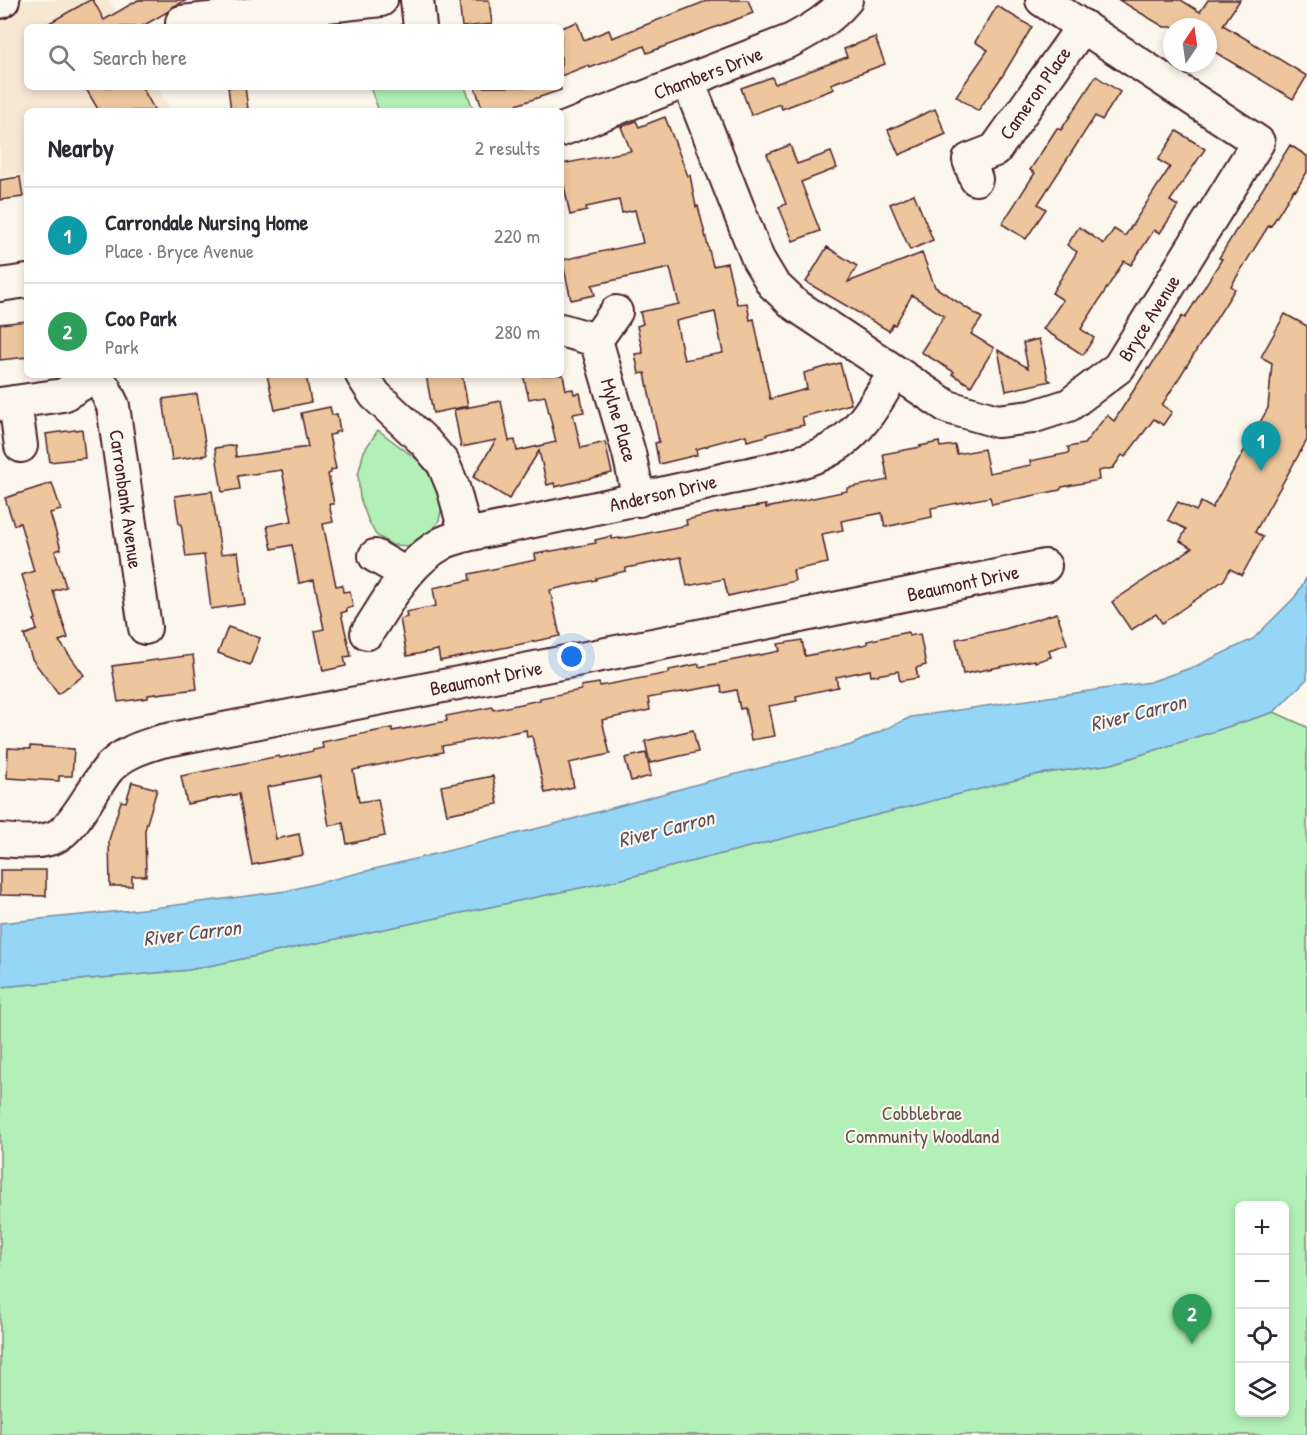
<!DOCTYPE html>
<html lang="en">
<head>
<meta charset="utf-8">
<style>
	:root { --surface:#fff; --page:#f7f7f7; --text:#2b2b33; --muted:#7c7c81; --line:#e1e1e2; --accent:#c8321e }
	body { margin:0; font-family:"Patrick Hand",sans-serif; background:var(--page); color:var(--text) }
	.controls { position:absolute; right:18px; bottom:18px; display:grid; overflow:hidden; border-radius:9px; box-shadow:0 3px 9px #0003 }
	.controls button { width:54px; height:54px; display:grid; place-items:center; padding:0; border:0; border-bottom:2px solid var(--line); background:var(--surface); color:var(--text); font:30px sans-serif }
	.compass { position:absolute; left:1163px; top:18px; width:54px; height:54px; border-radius:50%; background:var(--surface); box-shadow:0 3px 9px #0003; rotate:13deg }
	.you { position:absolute; left:572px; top:657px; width:21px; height:21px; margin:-15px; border:4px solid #fff; border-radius:50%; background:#1a73e8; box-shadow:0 0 0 9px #1a73e833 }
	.badge { display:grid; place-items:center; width:39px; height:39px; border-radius:50%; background:var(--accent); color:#fff; font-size:20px; font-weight:700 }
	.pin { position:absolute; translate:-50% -50px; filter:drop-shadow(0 2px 3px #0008) }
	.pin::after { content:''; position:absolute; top:32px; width:21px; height:18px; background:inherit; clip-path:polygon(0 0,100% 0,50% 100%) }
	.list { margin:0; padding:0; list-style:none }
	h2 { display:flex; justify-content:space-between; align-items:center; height:78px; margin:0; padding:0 24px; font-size:26px }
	h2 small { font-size:20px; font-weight:400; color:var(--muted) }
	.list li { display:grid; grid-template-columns:39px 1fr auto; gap:18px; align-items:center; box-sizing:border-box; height:96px; padding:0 24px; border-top:2px solid var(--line) }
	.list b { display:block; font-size:22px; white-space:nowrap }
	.list p { margin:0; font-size:20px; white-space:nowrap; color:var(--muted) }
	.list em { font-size:20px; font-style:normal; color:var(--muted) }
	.icon { flex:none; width:33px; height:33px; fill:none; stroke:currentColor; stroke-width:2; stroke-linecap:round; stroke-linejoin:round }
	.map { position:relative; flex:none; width:1307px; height:1435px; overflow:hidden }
	.search { position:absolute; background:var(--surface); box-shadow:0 3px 9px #0003; left:24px; top:24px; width:540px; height:66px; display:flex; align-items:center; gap:15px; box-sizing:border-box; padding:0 21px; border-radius:9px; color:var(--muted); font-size:22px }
	.panel { position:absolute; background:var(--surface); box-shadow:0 3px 9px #0003; left:24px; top:108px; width:540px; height:270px; border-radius:9px }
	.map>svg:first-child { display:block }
</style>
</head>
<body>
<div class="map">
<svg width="1307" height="1435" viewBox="0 0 1307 1435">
	<rect width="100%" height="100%" fill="#fbf7ec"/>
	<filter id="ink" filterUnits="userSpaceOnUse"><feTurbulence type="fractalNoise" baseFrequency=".0167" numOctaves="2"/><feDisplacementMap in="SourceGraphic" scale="12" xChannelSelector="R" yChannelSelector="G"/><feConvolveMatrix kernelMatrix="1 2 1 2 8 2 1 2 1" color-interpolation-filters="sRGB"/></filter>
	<g filter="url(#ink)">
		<polygon fill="#f7e8d4" points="0,0 109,0 124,27 27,27 27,87 157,87 171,111 27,111 27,174 0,177"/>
		<g fill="#b2f0b7" stroke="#7e8871" stroke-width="1.5" fill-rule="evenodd">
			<polygon points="370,87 465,87 474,111 379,111"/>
			<polygon points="378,430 419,461 434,481 442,506 439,521 427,536 411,546 392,545 376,535 368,520 360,498 358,475 364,451"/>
			<path d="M1274,712l33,15v708h-1307v-448l189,-17 429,-90 421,-106 73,-10zM1240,1206h44v206h-44z"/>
		</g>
		<polygon fill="#95d6f6" stroke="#778da5" stroke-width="1.5" points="1307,577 1307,679 1274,712 1112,764 1039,774 618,880 189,970 0,987 0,923 153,908 286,891 551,825 705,782 851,745 911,717 1150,682 1196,666 1253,639 1295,597"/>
		<g fill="#edc69d" stroke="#4a1f2b" stroke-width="1.5" fill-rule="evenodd">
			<polygon points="90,0 93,0 104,20 138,0 187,0 172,7 169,11 141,27 42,27"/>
			<polygon points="459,0 489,0 492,24 462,27"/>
			<polygon points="709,0 748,0 753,13 647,53 644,46 590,68 589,65 561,76 561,28 577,22 584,40 609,30 612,38"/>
			<polygon points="1119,0 1181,0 1200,12 1208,0 1240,0 1223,25 1307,76 1293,99 1208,48 1208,27 1164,27"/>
			<polygon points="997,6 1032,27 1003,75 978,111 956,96 988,50 975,42"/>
			<polygon points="875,37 885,64 831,84 834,89 782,109 780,104 751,115 741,88 772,77 775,84 847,57 844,49"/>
			<polygon points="1096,76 1120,92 1102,120 1095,116 1038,204 1046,209 1026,239 1002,224 1035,173 1030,170 1057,128 1061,130"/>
			<polygon points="85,87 142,87 155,111 99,111"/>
			<polygon points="228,87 245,87 248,109 231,111"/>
			<polygon points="475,87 560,87 561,90 498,111 483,111"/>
			<polygon points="935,109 946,134 899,155 888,130"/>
			<path d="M665,117l23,59 2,-1 6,32 2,-1 15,60 14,-3 10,41 10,-1 3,17 4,-1 16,80 37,-10 -3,-16 36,-10 11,41 -49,13 2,8 -37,9v2l-20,5 -1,-6 -38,10v1l-12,3 1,6 -38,9 -4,-21 4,-1 -14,-69 -6,1 -4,-20 8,-1 -6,-27 6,-2 -3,-12 39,-8 -9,-36 -78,17 3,10 -24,5 -9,-40 81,-17 -8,-33 -13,3 -3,-13 -33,7 1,4 -17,4 -9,-44v-7l70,-13 -10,-24 15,-6 3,6zM715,312l8,41 -39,7 -8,-39z"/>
			<polygon points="1177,131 1205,149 1170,201 1178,206 1160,233 1154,230 1131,265 1124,261 1081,329 1094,338 1083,355 1043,329 1063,300 1052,293 1077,252 1067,245 1079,227 1104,244 1114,229 1125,236 1170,167 1158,160"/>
			<polygon points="790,145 797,164 831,152 837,168 801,182 820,231 793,241 779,207 786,204 767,154"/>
			<polygon points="1290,145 1307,156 1307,172 1296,190 1294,189 1271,226 1269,225 1231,286 1235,289 1162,405 1172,412 1163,425 1154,419 1125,457 1122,455 1113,468 1098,471 1099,480 1062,487 1060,490 992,504 990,497 931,508 932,517 885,527 882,513 841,521 843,530 822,534 828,563 793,570 795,581 728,596 724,579 687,586 681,557 626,568 626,571 596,578 596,580 550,590 560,636 440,661 438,650 407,656 400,619 407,617 406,612 436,606 433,588 470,580 469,574 536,560 535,554 596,543 595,540 612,536 612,539 620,538 620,539 687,525 686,520 715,513 766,505 766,508 847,491 847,488 888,480 883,454 921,447 920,446 939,442 940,447 955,445 957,454 984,449 989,473 1031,465 1030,461 1069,453 1068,447 1084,444 1107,415 1114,421 1148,368 1149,369 1182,316 1185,318 1222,259 1219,258 1236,230 1237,230"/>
			<polygon points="20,177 23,197 0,200 0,180"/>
			<polygon points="914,194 933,240 910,250 890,204"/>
			<polygon points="827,247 857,266 848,282 922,253 935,287 982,318 971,334 994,348 971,386 952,374 954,372 921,352 944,316 912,295 895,325 893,324 889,331 806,282"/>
			<polygon points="1285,314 1307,326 1307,440 1255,532 1263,537 1242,575 1230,569 1224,580 1162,623 1156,614 1131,630 1112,602 1192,548 1180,541 1186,529 1168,520 1178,502 1196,511 1201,502 1212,508 1268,408 1272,363 1261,357"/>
			<polygon points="27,321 27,357 0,360 0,324"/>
			<polygon points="1039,339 1048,379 1051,381 1006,391 998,350 1028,368 1023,343"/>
			<polygon points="267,375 306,375 311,402 275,410"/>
			<polygon points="426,375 462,375 468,406 433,413"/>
			<polygon points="523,375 563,375 566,390 573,389 574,394 580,393 584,412 573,414 581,448 605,442 612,473 555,487 554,483 547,485 539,451 509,499 473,477 496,440 461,447 454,410 501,401 509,441 515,440 517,451 556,442 545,396 529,399"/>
			<polygon points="197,394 207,455 172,460 163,399"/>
			<polygon points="330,407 332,415 337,414 340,431 335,432 335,434 329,435 336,469 331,470 331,473 328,474 334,504 329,504 333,522 323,524 336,586 342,585 343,592 350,591 353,607 346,609 347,611 341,613 351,656 344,657 346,666 323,671 315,631 324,629 314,580 299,583 292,545 272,549 267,526 292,521 282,470 238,476 240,489 222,492 215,448 235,445 236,457 308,447 301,413"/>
			<polygon points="82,429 85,458 50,462 46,434"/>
			<polygon points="52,483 61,510 50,513 61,549 55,551 66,587 53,591 68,638 59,641 84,675 58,694 32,659 24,635 37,630 34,620 36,619 22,575 34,571 20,523 14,525 5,498"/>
			<polygon points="212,491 221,554 238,552 245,604 211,609 204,555 186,557 181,524 179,524 175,496"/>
			<polygon points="1057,613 1067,644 1049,650 1051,657 1035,662 1035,660 963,674 956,639 1005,629"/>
			<polygon points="228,627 260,638 250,665 218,653"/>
			<polygon points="908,632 909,636 920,634 926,665 916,668 918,678 900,681 898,671 871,676 870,670 836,677 838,687 796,696 797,701 769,706 775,736 751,740 745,708 740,709 736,690 722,693 721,685 648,698 650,710 602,720 610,754 569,763 574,787 545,793 532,736 527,737 526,730 442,746 443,752 353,770 359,802 378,799 385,836 347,844 343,823 329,826 320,776 284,783 285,784 267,787 276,839 299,834 303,855 252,865 239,794 187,804 181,776 279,756 280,758 313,751 313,750 323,748 322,742 392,728 392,731 447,721 446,716 492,707 493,710 540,700 540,698 581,690 581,686 599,683 600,686 669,673 669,670 699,664 699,667 780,651 778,644 802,640 805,656 867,644 867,641"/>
			<polygon points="193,655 197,689 148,695 148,698 118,702 112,666"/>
			<polygon points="693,730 698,752 650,763 645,741"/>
			<polygon points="30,746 74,749 72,776 59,776 59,781 7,778 8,748 30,749"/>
			<polygon points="646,753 651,776 631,781 625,758"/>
			<polygon points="493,776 498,804 447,814 441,786"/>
			<polygon points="132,782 157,789 145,830 146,876 132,876 132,886 110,886 109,840 121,801 126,802"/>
			<polygon points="0,870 46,870 46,896 0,895"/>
		</g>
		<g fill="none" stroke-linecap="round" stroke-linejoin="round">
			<defs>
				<g id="minor">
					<polyline points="417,0 420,27"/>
					<polyline points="0,2 3,0"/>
					<polyline points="182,22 381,0"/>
					<polyline points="688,81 758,259 773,284 794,304 948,407 997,421 1032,417 1069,405 1119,367 1258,142 1042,0"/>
					<path d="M561,130l231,-90c22,-12 38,-21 54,-40"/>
					<polyline points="976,179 969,160 995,150 1083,26"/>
					<polyline points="0,285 27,281"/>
					<polyline points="561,330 596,340 616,312"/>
					<polyline points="596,340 629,453 639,500"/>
					<polyline points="95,375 105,389 113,406 145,628"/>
					<polyline points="362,375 375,395 425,442 443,463 453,487 466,535"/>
					<polyline points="15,402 21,446"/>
					<polyline points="0,404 63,395 95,376"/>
					<polyline points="375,556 406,574"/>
					<path d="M367,633c22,-33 40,-71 76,-90 7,-4 15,-5 23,-8 88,-18 176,-36 264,-57 33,-7 82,-14 109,-34 25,-17 40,-47 56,-72"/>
					<path d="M0,840c18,1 38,4 55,-3 20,-9 39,-52 54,-69 15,-16 34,-21 53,-27l623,-122 260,-53"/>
				</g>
			</defs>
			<use href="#minor" stroke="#4a1f2b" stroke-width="36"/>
			<use href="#minor" stroke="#fbf7ec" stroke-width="32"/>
		</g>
	</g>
	<g text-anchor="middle" stroke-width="4.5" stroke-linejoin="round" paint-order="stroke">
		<g font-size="20" fill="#4a1f2b" stroke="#fbf7ec">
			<text transform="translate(708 73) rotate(-21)" y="7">Chambers Drive</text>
			<text transform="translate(1035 93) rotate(-55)" y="7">Cameron Place</text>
			<text transform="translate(1149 318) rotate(-58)" y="7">Bryce Avenue</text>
			<text transform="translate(619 420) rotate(74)" y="7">Mylne Place</text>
			<text transform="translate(663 493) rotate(-13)" y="7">Anderson Drive</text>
			<text transform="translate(126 499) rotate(82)" y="7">Carronbank Avenue</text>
			<text transform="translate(963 583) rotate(-12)" y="7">Beaumont Drive</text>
			<text transform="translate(486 678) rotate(-11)" y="7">Beaumont Drive</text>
		</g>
		<g font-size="20" fill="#64534e" stroke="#fbf7ec">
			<text x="922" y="1120">Cobblebrae<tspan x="922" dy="23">Community Woodland</tspan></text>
		</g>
		<g font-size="21" font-style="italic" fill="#5d4d5e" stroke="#fbf7ec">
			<text transform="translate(1138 713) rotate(-14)" y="7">River Carron</text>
			<text transform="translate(666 829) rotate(-14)" y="7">River Carron</text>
			<text transform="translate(192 933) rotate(-7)" y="7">River Carron</text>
		</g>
	</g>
</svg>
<div class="controls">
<button>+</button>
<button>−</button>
<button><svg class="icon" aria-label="locate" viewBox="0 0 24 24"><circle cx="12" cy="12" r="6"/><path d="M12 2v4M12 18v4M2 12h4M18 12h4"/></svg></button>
<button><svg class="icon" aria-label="layers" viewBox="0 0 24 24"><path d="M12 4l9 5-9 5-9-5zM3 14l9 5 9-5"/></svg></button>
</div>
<svg class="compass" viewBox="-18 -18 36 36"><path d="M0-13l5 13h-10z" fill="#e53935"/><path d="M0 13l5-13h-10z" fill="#7c7c81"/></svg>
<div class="you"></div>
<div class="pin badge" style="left:1261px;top:471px;background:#0f9aa8">1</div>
<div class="pin badge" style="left:1192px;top:1344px;background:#2e9e5b">2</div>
<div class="search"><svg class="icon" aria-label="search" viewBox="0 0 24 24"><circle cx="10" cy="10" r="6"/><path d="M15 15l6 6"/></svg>Search here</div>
<section class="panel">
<h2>Nearby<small>2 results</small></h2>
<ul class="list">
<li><span class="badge" style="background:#0f9aa8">1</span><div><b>Carrondale Nursing Home</b><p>Place · Bryce Avenue</p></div><em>220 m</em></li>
<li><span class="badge" style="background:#2e9e5b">2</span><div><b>Coo Park</b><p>Park</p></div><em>280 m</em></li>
</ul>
</section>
</div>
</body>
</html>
